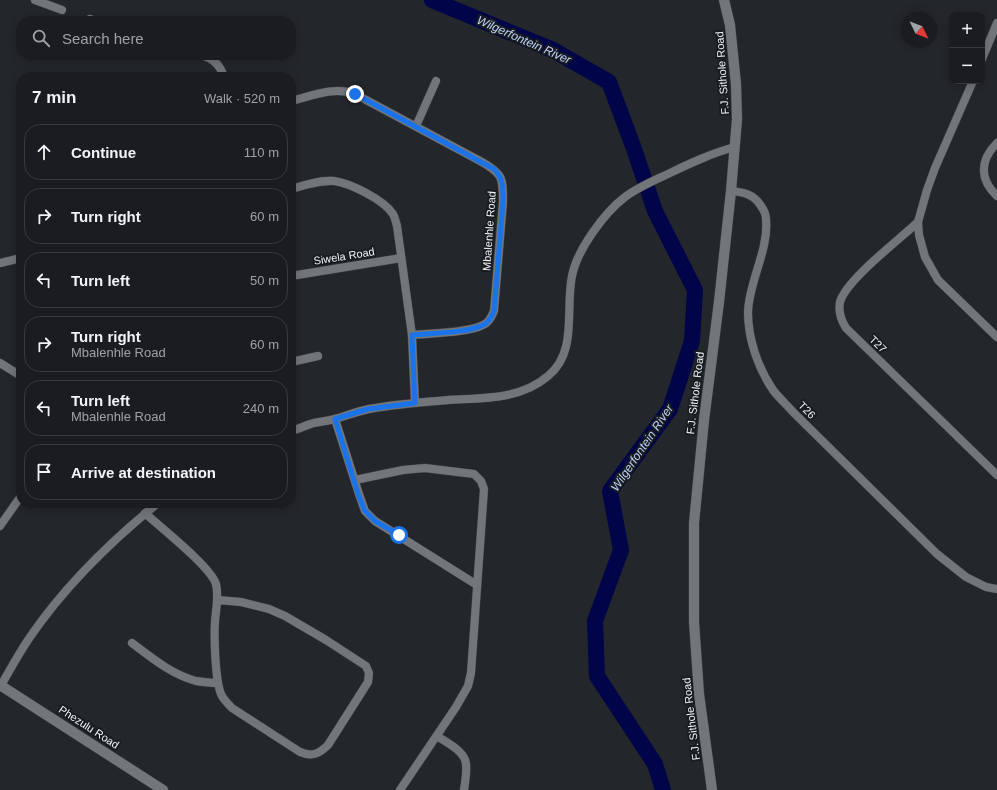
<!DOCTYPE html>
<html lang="en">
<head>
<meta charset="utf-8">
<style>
	:root { --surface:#1a1c20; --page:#27292d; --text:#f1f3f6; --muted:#9fa1a5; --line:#383a3e }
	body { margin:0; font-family:Helvetica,sans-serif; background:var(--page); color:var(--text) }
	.controls { position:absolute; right:12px; top:12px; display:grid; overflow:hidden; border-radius:8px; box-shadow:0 2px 10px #0003 }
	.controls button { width:36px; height:36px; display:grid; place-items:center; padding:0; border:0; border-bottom:1px solid var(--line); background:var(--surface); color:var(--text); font:20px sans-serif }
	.compass { position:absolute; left:901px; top:12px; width:36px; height:36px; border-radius:50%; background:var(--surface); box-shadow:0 2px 10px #0003; rotate:133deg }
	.stop { position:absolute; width:12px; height:12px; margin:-9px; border:3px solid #1a73e8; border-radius:50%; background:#fff }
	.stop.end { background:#1a73e8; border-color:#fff; box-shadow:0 1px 4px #0008 }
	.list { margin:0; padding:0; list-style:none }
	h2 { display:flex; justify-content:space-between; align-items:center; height:52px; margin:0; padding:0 16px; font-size:17px }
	h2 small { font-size:13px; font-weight:400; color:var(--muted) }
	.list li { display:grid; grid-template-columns:26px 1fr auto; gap:12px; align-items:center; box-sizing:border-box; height:56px; margin:0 8px 8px; padding:0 8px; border:1px solid var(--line); border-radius:16px }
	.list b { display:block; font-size:15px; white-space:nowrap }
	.list p { margin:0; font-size:13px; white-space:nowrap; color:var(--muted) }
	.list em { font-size:13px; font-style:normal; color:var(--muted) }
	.icon { flex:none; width:22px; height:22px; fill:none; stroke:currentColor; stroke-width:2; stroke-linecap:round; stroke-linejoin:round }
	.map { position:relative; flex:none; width:997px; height:790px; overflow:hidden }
	.search { position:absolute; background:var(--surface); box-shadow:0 2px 10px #0003; left:16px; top:16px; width:280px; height:44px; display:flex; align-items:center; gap:10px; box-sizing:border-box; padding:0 14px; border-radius:16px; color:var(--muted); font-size:15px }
	.panel { position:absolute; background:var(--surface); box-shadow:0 2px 10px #0003; left:16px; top:72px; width:280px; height:436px; border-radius:16px }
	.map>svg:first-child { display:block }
</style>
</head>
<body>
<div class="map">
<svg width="997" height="790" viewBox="0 0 997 790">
	<rect width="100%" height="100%" fill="#23262a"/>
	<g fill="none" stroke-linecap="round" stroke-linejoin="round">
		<polyline stroke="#000449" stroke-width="16" points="432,0 553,50 609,82 633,146 655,211 695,290 692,341 670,409 610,491 621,550 595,621 597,676 655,764 663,790"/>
		<defs>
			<g id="minor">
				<polyline points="35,0 62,10"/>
				<polyline points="90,19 95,21"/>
				<path d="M201,55c13,4 19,10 23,22"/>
				<polyline points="982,59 997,23"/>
				<polyline points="973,81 935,168 927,190 918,222 919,235 925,257 938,280 997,337"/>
				<path d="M291,101c21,-5 43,-15 64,-7l127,68c21,12 21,16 21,40l-9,109c-2,5 -5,12 -11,14 -15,8 -53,8 -71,10"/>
				<polyline points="416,126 436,81"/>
				<path d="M997,143c-17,17 -18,36 0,53"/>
				<path d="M291,189c13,-4 29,-9 43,-8 16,2 50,19 59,33 2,4 3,8 4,12l15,109 3,68"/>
				<path d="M731,191c6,1 13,1 18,4 8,3 17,16 17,24 3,31 -17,62 -18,93 0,27 10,56 25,78 6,8 14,15 21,23l143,141 29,23 20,10 11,2"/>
				<path d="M918,222c-18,17 -72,58 -78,80 -2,10 1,18 6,26l151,147"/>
				<polyline points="0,263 21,258"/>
				<polyline points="291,276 401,258"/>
				<polyline points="291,362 318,356"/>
				<polyline points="0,363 21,376"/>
				<polyline points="335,419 359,494 365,511 375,521 477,585"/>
				<path d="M291,431c8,-2 15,-6 23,-8 8,-2 16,-2 24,-5 10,-3 21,-7 31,-9 26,-5 53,-7 79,-9 34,-2 72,0 100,-24 30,-24 17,-67 24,-100 5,-26 32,-63 53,-79 13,-10 30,-17 45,-24 21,-10 42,-20 65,-26"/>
				<polyline points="355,480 403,470 425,468 474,474 481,481 484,489 471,673 468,686 456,707 400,790"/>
				<path d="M145,513c16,15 65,53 71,71 3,13 0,25 -1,37 -1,16 0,58 6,73 2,5 7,10 11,14l68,44c12,5 19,2 28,-7l40,-63 1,-9 -3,-7 -40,-26 -41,-24 -16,-7 -28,-7 -23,-2"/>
				<polyline points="0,526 21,496"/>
				<path d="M132,643c20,15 39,31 64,38 7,1 15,2 22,2"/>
				<path d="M0,687c10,-17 19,-34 30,-50 35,-51 80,-95 128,-134"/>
				<path d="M437,736c10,7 28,15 29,28 1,9 -1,18 -2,26"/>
			</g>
			<g id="tertiary">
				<polyline points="0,685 163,790"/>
				<polyline points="712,790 699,694 694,622 694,523 704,420 719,302 731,191 737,119 736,84 730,25 724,0"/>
			</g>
		</defs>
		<use href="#minor" stroke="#3e4144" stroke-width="9"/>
		<use href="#tertiary" stroke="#3e4144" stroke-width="11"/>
		<use href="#minor" stroke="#72767b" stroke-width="8"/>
		<use href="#tertiary" stroke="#72767b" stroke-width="10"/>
	</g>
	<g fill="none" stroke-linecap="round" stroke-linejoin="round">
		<path stroke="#1a73e8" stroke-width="5" d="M355,94l139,75c10,11 9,18 9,33l-9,109c-2,5 -5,12 -11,14 -15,8 -53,8 -71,10l3,68 -47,6 -33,10 23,75 7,17 10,10 24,14"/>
	</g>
	<g text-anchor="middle" stroke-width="4" stroke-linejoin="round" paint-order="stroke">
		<g font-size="11" fill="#eff2f4" stroke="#191d21">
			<text transform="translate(722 73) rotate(-94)" y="4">F.J. Sithole Road</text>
			<text transform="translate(489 231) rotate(-86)" y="4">Mbalenhle Road</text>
			<text transform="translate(344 256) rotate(-9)" y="4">Siwela Road</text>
			<text transform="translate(878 344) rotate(44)" y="4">T27</text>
			<text transform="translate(695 393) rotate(-83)" y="4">F.J. Sithole Road</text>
			<text transform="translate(807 410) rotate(46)" y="4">T26</text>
			<text transform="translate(691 719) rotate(-97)" y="4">F.J. Sithole Road</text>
			<text transform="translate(89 727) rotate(33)" y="4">Phezulu Road</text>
		</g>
		<g font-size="12" font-style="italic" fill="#bfd3fb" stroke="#191d21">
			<text transform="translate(524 40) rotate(24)" y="4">Wilgerfontein River</text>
			<text transform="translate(642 448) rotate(-56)" y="4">Wilgerfontein River</text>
		</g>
	</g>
</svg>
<div class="controls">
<button>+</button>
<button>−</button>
</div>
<svg class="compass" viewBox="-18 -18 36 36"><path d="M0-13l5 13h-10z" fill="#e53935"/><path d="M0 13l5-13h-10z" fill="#9fa1a5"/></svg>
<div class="stop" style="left:399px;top:535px"></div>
<div class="stop end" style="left:355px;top:94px"></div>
<div class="search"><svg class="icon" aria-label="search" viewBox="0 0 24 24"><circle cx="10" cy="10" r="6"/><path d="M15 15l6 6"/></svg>Search here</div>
<section class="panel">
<h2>7 min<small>Walk · 520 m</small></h2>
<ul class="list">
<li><svg class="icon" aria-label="ahead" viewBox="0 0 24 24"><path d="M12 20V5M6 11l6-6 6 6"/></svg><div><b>Continue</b></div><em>110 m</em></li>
<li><svg class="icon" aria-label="right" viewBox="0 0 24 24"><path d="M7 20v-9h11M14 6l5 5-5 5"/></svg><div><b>Turn right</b></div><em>60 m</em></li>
<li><svg class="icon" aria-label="left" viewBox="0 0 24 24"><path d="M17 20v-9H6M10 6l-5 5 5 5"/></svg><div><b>Turn left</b></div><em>50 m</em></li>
<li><svg class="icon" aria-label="right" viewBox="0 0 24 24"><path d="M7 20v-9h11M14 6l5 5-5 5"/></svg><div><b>Turn right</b><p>Mbalenhle Road</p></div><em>60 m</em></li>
<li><svg class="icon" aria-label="left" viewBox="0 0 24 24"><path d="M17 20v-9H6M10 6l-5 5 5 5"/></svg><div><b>Turn left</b><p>Mbalenhle Road</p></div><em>240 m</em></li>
<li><svg class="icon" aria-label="arrive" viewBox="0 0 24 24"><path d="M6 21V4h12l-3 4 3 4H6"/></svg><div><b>Arrive at destination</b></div></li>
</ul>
</section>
</div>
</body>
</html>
